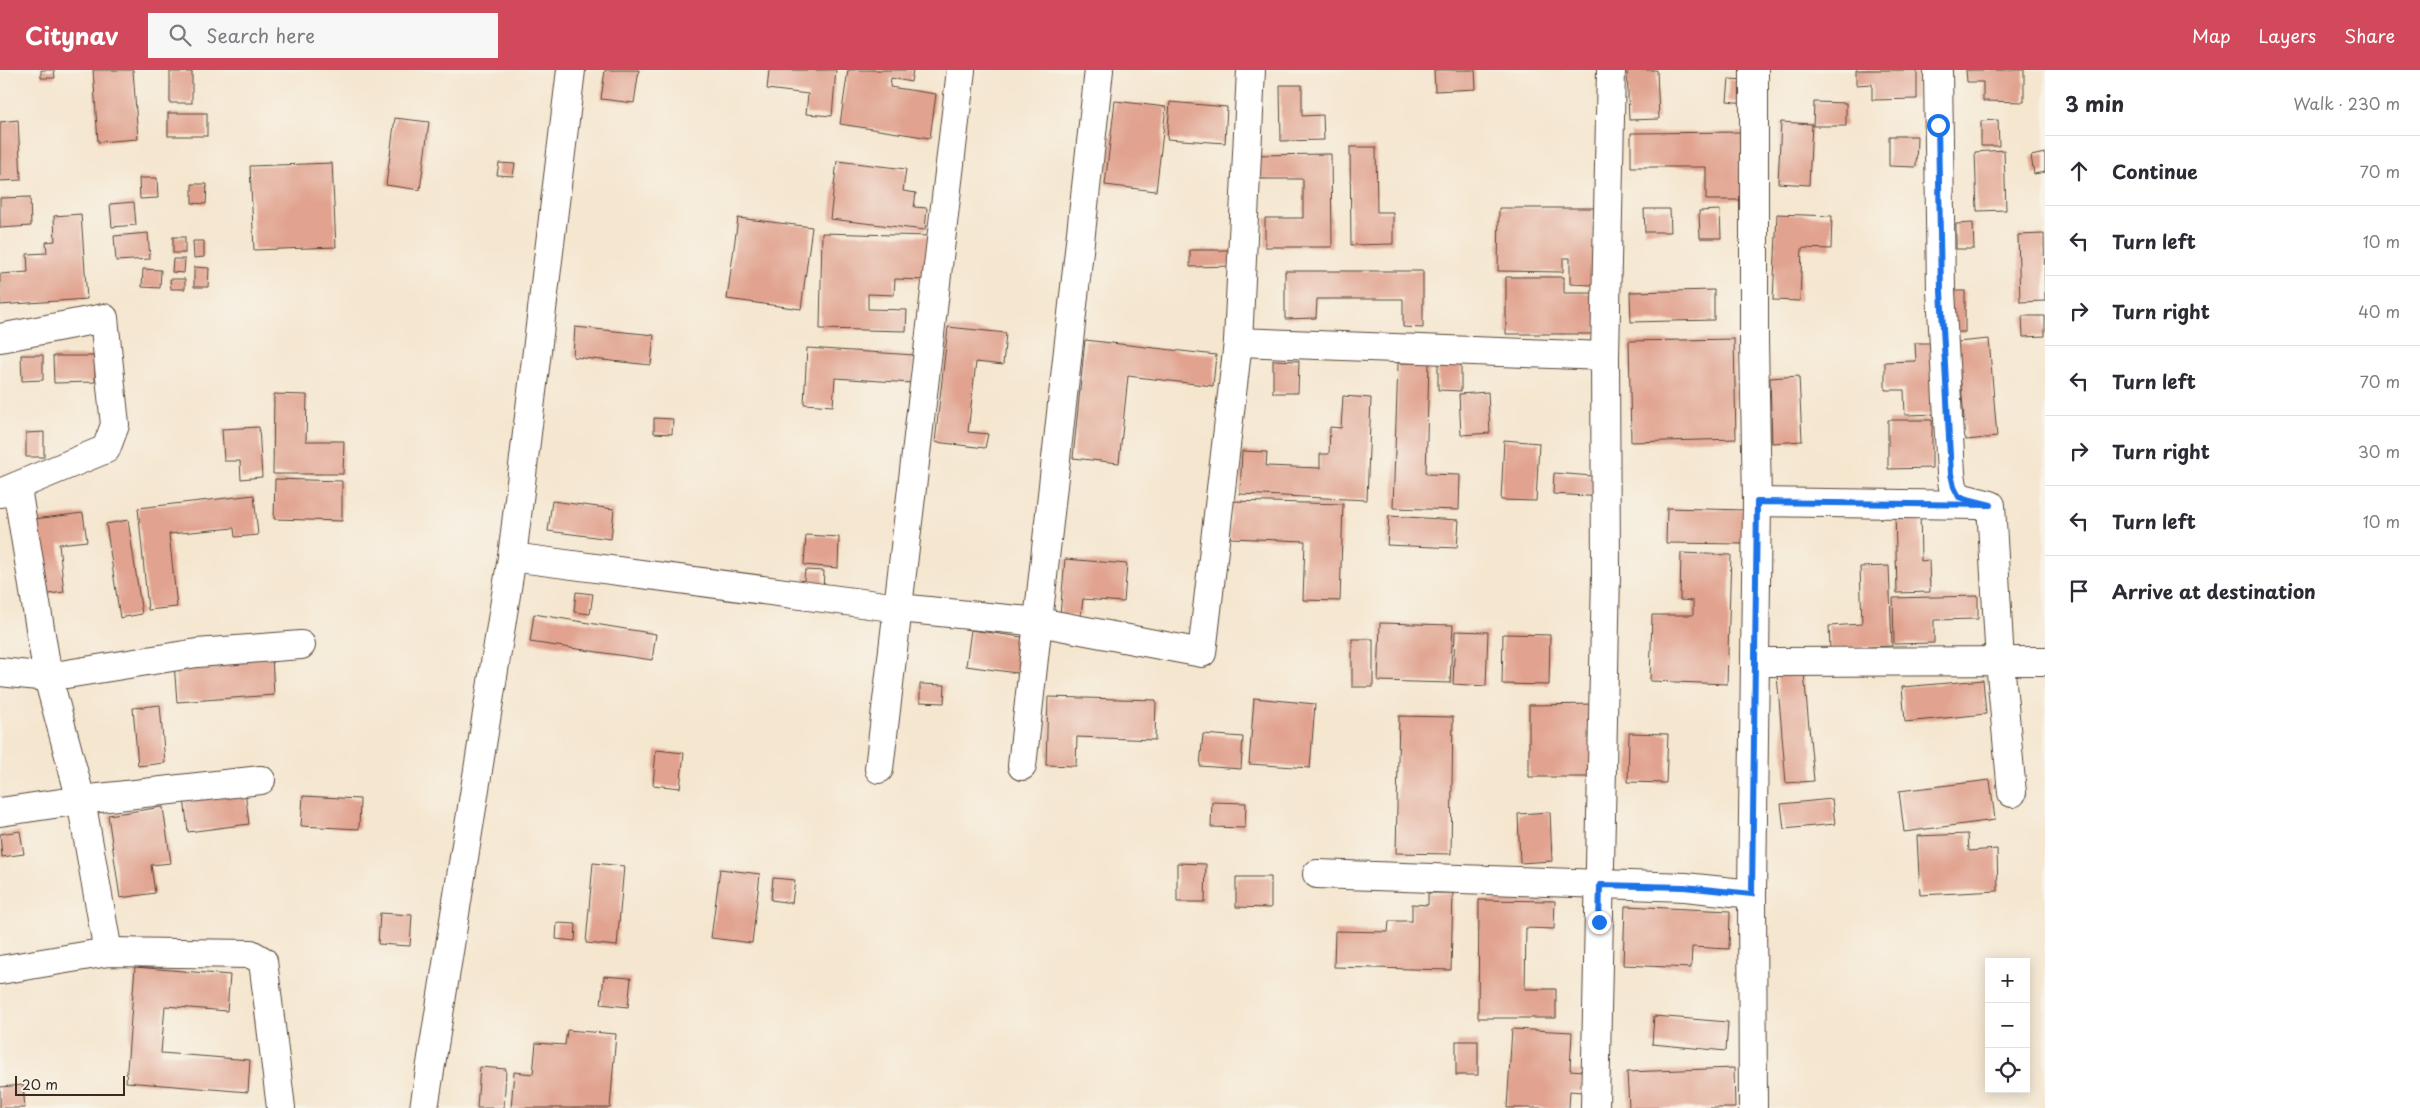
<!DOCTYPE html>
<html lang="en">
<head>
<meta charset="utf-8">
<style>
	:root { --surface:#fff; --page:#f7f7f7; --text:#2b2b33; --muted:#7c7c81; --line:#e1e1e2; --accent:#d1495b }
	body { margin:0; font-family:"Playpen Sans",sans-serif; background:var(--page); color:var(--text) }
	.controls { position:absolute; right:15px; bottom:15px; display:grid; overflow:hidden; border-radius:0px; box-shadow:0 2px 12px #0003 }
	.controls button { width:45px; height:45px; display:grid; place-items:center; padding:0; border:0; border-bottom:1px solid var(--line); background:var(--surface); color:var(--text); font:25px sans-serif }
	.scale { position:absolute; left:15px; bottom:12px; width:110px; box-sizing:border-box; padding-left:5px; border:2px solid #3b2a1e; border-top:0; font-size:14px; line-height:18px; white-space:nowrap; color:#3b2a1e; -webkit-text-stroke:4px #f7f3e8; paint-order:stroke }
	.stop { position:absolute; width:15px; height:15px; margin:-11px; border:4px solid #1a73e8; border-radius:50%; background:#fff }
	.stop.end { background:#1a73e8; border-color:#fff; box-shadow:0 1px 5px #0008 }
	.list { margin:0; padding:0; list-style:none }
	h2 { display:flex; justify-content:space-between; align-items:center; height:65px; margin:0; padding:0 20px; font-size:21px }
	h2 small { font-size:16px; font-weight:400; color:var(--muted) }
	.list li { display:grid; grid-template-columns:32px 1fr auto; gap:15px; align-items:center; box-sizing:border-box; height:70px; padding:0 20px; border-top:1px solid var(--line) }
	.list b { display:block; font-size:19px; white-space:nowrap }
	.list em { font-size:16px; font-style:normal; color:var(--muted) }
	.icon { flex:none; width:28px; height:28px; fill:none; stroke:currentColor; stroke-width:2; stroke-linecap:round; stroke-linejoin:round }
	.map { position:relative; flex:none; width:2045px; height:1038px; overflow:hidden }
	header { display:flex; align-items:center; gap:30px; box-sizing:border-box; height:70px; padding:0 25px; background:var(--accent); color:#fff }
	header strong { font-size:24px }
	nav { display:flex; gap:28px; margin-inline-start:auto; font-size:18px }
	.search { width:350px; height:45px; background:var(--page); display:flex; align-items:center; gap:12px; box-sizing:border-box; padding:0 18px; border-radius:0px; color:var(--muted); font-size:19px }
	main { display:flex }
	aside { flex:1; background:var(--surface) }
	.map>svg:first-child { display:block }
</style>
</head>
<body>
<header>
<strong>Citynav</strong>
<div class="search"><svg class="icon" aria-label="search" viewBox="0 0 24 24"><circle cx="10" cy="10" r="6"/><path d="M15 15l6 6"/></svg>Search here</div>
<nav><a>Map</a><a>Layers</a><a>Share</a></nav>
</header>
<main>
<div class="map">
<svg width="2045" height="1038" viewBox="0 0 2045 1038">
	<rect width="100%" height="100%" fill="#f7f3e8"/>
	<filter id="ink" filterUnits="userSpaceOnUse"><feTurbulence type="fractalNoise" baseFrequency=".02" numOctaves="2"/><feDisplacementMap in="SourceGraphic" scale="10" xChannelSelector="R" yChannelSelector="G"/><feConvolveMatrix kernelMatrix="1 2 1 2 8 2 1 2 1" color-interpolation-filters="sRGB"/></filter>
	<filter id="wash" filterUnits="userSpaceOnUse"><feTurbulence type="fractalNoise" baseFrequency=".0096" numOctaves="4" result="noise"/><feDisplacementMap in="SourceGraphic" scale="20" xChannelSelector="R" yChannelSelector="G"/><feGaussianBlur stdDeviation="1.12" result="paint"/><feColorMatrix in="noise" values="0 0 0 0 0 0 0 0 0 0 0 0 0 0 0 0 0 1.4 0 .05"/><feComposite in="paint" operator="in"/></filter>
	<g filter="url(#wash)">
		<rect width="100%" height="100%" fill="#f5e6cf"/>
		<g id="blocks">
			<g fill="#e1a38f">
				<polygon points="41,0 54,0 55,8 41,8"/>
				<polygon points="93,0 133,0 138,69 98,72"/>
				<polygon points="605,0 639,0 634,33 601,29"/>
				<polygon points="769,0 836,0 832,46 806,44 808,24 767,19"/>
				<polygon points="848,0 913,0 911,12 891,8 890,17 936,24 930,68 840,54"/>
				<polygon points="1434,0 1475,0 1476,19 1435,21"/>
				<polygon points="1627,0 1657,0 1659,49 1629,50"/>
				<polygon points="1856,0 1917,0 1917,29 1872,30 1872,14 1856,15"/>
				<polygon points="1966,0 2024,0 2024,32 1983,31 1983,12 1967,12"/>
				<rect x="170" y="2" width="22" height="31"/>
				<polygon points="1729,9 1746,10 1744,33 1727,31"/>
				<polygon points="1280,15 1302,15 1302,46 1323,45 1324,70 1281,71"/>
				<polygon points="1115,31 1166,37 1156,121 1105,115"/>
				<polygon points="1170,32 1227,37 1225,73 1167,69"/>
				<polygon points="1814,32 1846,33 1846,56 1813,56"/>
				<rect x="168" y="43" width="39" height="23"/>
				<polygon points="395,48 429,52 420,120 386,115"/>
				<polygon points="18,50 21,110 0,111 0,52"/>
				<polygon points="1998,50 1999,76 1981,76 1981,51"/>
				<polygon points="1781,52 1812,54 1809,115 1778,113"/>
				<polygon points="1744,62 1745,130 1706,130 1706,97 1631,97 1631,63"/>
				<polygon points="1889,66 1917,66 1916,97 1889,96"/>
				<polygon points="1350,77 1376,77 1377,142 1393,142 1393,174 1351,175"/>
				<polygon points="2004,80 2006,140 1977,141 1975,82"/>
				<polygon points="2045,83 2045,102 2034,104 2031,86"/>
				<polygon points="1331,84 1332,177 1265,177 1265,148 1303,148 1303,109 1253,109 1253,85"/>
				<polygon points="837,91 906,99 903,121 916,123 914,137 927,138 925,160 830,149"/>
				<polygon points="332,93 336,177 254,180 250,96"/>
				<polygon points="499,93 515,94 513,106 497,105"/>
				<polygon points="139,108 157,108 158,128 140,129"/>
				<polygon points="192,114 207,114 206,134 192,133"/>
				<polygon points="30,127 31,156 0,158 0,128"/>
				<polygon points="134,132 136,155 112,157 110,134"/>
				<polygon points="1499,138 1594,138 1593,215 1570,214 1570,188 1563,188 1563,202 1498,201"/>
				<polygon points="1644,139 1670,139 1671,162 1645,162"/>
				<polygon points="1720,140 1721,168 1700,168 1699,141"/>
				<polygon points="81,144 87,229 0,235 0,204 28,202 27,184 47,183 46,172 55,171 54,146"/>
				<polygon points="1777,144 1832,146 1831,179 1802,178 1800,231 1773,230"/>
				<polygon points="738,148 812,157 801,239 727,229"/>
				<polygon points="1973,153 1974,179 1956,179 1956,154"/>
				<polygon points="148,163 150,189 116,191 114,166"/>
				<polygon points="822,163 930,166 929,210 895,209 894,225 868,224 868,239 907,240 906,261 820,259"/>
				<polygon points="2044,164 2045,231 2020,232 2018,165"/>
				<rect x="173" y="167" width="12" height="16"/>
				<polygon points="193,171 204,171 204,187 194,188"/>
				<polygon points="1190,180 1233,180 1234,196 1190,197"/>
				<polygon points="173,189 185,189 184,203 172,202"/>
				<polygon points="194,197 209,198 208,217 194,217"/>
				<polygon points="143,199 161,200 160,218 142,217"/>
				<polygon points="1285,201 1423,201 1423,258 1403,257 1403,229 1317,229 1316,248 1285,249"/>
				<polygon points="1506,207 1564,207 1564,223 1596,223 1596,264 1506,264"/>
				<polygon points="170,209 185,209 185,219 171,219"/>
				<polygon points="1714,220 1714,250 1631,252 1630,222"/>
				<rect x="1945" y="221" width="20" height="41"/>
				<polygon points="2022,246 2045,246 2045,266 2023,267"/>
				<polygon points="575,257 654,265 651,295 573,287"/>
				<polygon points="948,257 1006,263 1003,295 976,292 968,362 988,364 985,378 935,372"/>
				<polygon points="1734,269 1736,369 1631,372 1629,271"/>
				<polygon points="1989,269 1997,367 1966,370 1957,272"/>
				<polygon points="1085,270 1216,285 1213,316 1128,306 1119,393 1073,388"/>
				<polygon points="1915,273 1941,273 1941,344 1905,345 1904,320 1885,320 1885,292 1916,291"/>
				<polygon points="807,278 914,285 912,313 835,308 833,336 804,334"/>
				<polygon points="21,285 43,285 43,310 22,311"/>
				<polygon points="53,286 95,286 95,312 54,313"/>
				<polygon points="1273,290 1299,291 1298,323 1273,323"/>
				<polygon points="1438,292 1461,292 1461,321 1438,320"/>
				<polygon points="1398,293 1429,293 1426,404 1460,405 1459,440 1393,438"/>
				<polygon points="1799,306 1802,371 1772,373 1770,308"/>
				<polygon points="1488,322 1490,363 1461,365 1459,324"/>
				<polygon points="274,324 307,325 306,371 344,371 343,404 273,404"/>
				<polygon points="1343,326 1371,328 1367,430 1240,424 1242,381 1267,382 1266,396 1320,398 1320,384 1329,384 1330,357 1341,358"/>
				<polygon points="654,348 673,349 672,364 654,363"/>
				<polygon points="1888,350 1932,350 1932,398 1888,399"/>
				<polygon points="259,357 262,407 241,409 240,391 224,391 222,359"/>
				<polygon points="44,362 44,387 26,387 26,363"/>
				<polygon points="1504,370 1539,373 1536,431 1501,430"/>
				<polygon points="1554,403 1605,407 1604,427 1553,424"/>
				<polygon points="275,409 342,411 342,451 274,449"/>
				<polygon points="254,425 258,465 235,467 234,458 169,464 177,537 148,540 138,438"/>
				<polygon points="552,431 614,439 611,469 548,461"/>
				<polygon points="1231,431 1343,434 1340,531 1303,530 1305,471 1230,468"/>
				<polygon points="1667,438 1745,440 1744,474 1666,473"/>
				<polygon points="1895,439 1920,439 1921,491 1929,490 1930,522 1897,523"/>
				<polygon points="83,443 87,471 59,474 64,522 42,525 34,449"/>
				<polygon points="1389,446 1459,450 1457,478 1387,475"/>
				<polygon points="128,450 142,544 120,548 106,454"/>
				<polygon points="806,465 839,467 838,498 804,495"/>
				<polygon points="1681,483 1731,485 1727,614 1650,611 1652,545 1693,545 1693,531 1680,530"/>
				<polygon points="1065,489 1127,494 1124,532 1083,529 1081,546 1060,545"/>
				<polygon points="1889,496 1892,576 1830,579 1829,556 1862,554 1860,497"/>
				<polygon points="805,500 824,501 823,521 803,520"/>
				<polygon points="576,522 593,524 590,544 574,542"/>
				<polygon points="1978,526 1978,549 1934,550 1934,573 1894,574 1893,528"/>
				<polygon points="534,544 656,564 652,590 530,572"/>
				<polygon points="1380,553 1453,555 1450,613 1378,611"/>
				<polygon points="971,560 1029,568 1024,604 966,596"/>
				<polygon points="1455,561 1488,562 1486,616 1453,614"/>
				<polygon points="1503,564 1550,565 1549,615 1502,614"/>
				<rect x="1352" y="569" width="21" height="48"/>
				<polygon points="272,585 274,625 177,632 174,593"/>
				<polygon points="1804,603 1814,711 1786,713 1777,605"/>
				<polygon points="1983,610 1986,644 1905,652 1902,617"/>
				<polygon points="920,614 945,615 944,633 920,632"/>
				<polygon points="1048,627 1156,630 1155,670 1077,667 1076,696 1046,695"/>
				<polygon points="1254,628 1315,634 1310,698 1249,694"/>
				<polygon points="1600,634 1601,707 1529,707 1529,635"/>
				<polygon points="160,635 165,693 138,696 133,638"/>
				<polygon points="1399,646 1453,647 1451,784 1396,783"/>
				<polygon points="1629,663 1668,664 1666,713 1628,712"/>
				<polygon points="1203,664 1243,667 1241,699 1200,696"/>
				<polygon points="656,680 684,683 680,718 653,715"/>
				<polygon points="1990,710 1995,750 1904,762 1899,721"/>
				<polygon points="245,720 249,754 188,762 184,728"/>
				<polygon points="303,726 360,729 359,759 301,756"/>
				<polygon points="1832,729 1835,754 1784,759 1781,734"/>
				<polygon points="1212,732 1246,733 1245,758 1211,757"/>
				<polygon points="163,737 171,793 151,795 155,823 120,828 108,745"/>
				<polygon points="1550,742 1552,791 1520,793 1518,744"/>
				<polygon points="20,761 24,784 2,787 0,764"/>
				<polygon points="1968,764 1969,781 1997,779 1998,821 1920,825 1917,766"/>
				<polygon points="593,793 624,796 617,876 586,873"/>
				<polygon points="1177,793 1206,794 1205,832 1177,832"/>
				<polygon points="720,799 760,804 752,873 711,868"/>
				<polygon points="1236,807 1271,807 1271,838 1236,837"/>
				<polygon points="773,808 795,810 792,833 771,830"/>
				<polygon points="1428,823 1453,823 1451,900 1334,897 1335,861 1388,862 1389,851 1412,851 1412,834 1428,835"/>
				<polygon points="1479,830 1555,831 1554,859 1526,858 1525,919 1556,919 1556,948 1478,948"/>
				<polygon points="1625,836 1730,841 1729,879 1692,877 1691,898 1623,895"/>
				<polygon points="380,843 412,845 410,876 378,874"/>
				<polygon points="557,853 576,854 575,871 556,869"/>
				<polygon points="135,897 230,905 227,941 165,936 161,983 250,990 248,1022 126,1012"/>
				<polygon points="604,906 631,908 628,937 601,934"/>
				<polygon points="1654,946 1728,952 1726,981 1652,974"/>
				<polygon points="1512,959 1572,962 1570,1000 1584,1001 1582,1022 1570,1021 1569,1038 1507,1038"/>
				<polygon points="567,960 616,964 610,1038 511,1038 514,1002 533,1004 536,973 565,975"/>
				<rect x="1456" y="971" width="22" height="34"/>
				<polygon points="480,997 506,999 504,1038 477,1038"/>
				<polygon points="1734,998 1735,1038 1629,1038 1627,1002"/>
				<polygon points="23,1015 25,1038 0,1038 0,1017"/>
			</g>
		</g>
	</g>
	<g filter="url(#ink)">
		<use href="#blocks" fill-opacity="0" stroke="#574639" stroke-width="1"/>
		<g fill="none" stroke-linecap="round" stroke-linejoin="round">
			<defs>
				<g id="minor">
					<polyline points="1938,0 1941,221 1951,403 1953,417 1959,427 1991,435 2000,592 2012,723"/>
					<polyline points="0,268 104,248 115,355 106,379 0,423"/>
					<polyline points="1238,272 1605,286"/>
					<polyline points="1757,432 1978,435"/>
					<polyline points="512,487 899,538 1039,552 1202,583 1238,272 1251,0"/>
					<polyline points="1755,592 2045,591"/>
					<polyline points="0,602 48,607 197,583 301,575"/>
					<polyline points="1022,696 1099,0"/>
					<polyline points="879,699 961,0"/>
					<polyline points="0,742 81,730 48,607 17,418"/>
					<polyline points="1317,804 1685,817 1752,824"/>
					<polyline points="108,882 81,730 261,710"/>
					<polyline points="0,900 108,882 251,884 263,891 281,1038"/>
					<polyline points="424,1038 512,487 571,0"/>
					<polyline points="1595,1038 1606,503 1605,286 1611,0"/>
					<polyline points="1753,1038 1752,824 1757,432 1754,271 1754,0"/>
				</g>
			</defs>
			<use href="#minor" stroke="#574639" stroke-width="30"/>
			<use href="#minor" stroke="#fff" stroke-width="28"/>
		</g>
	</g>
	<g fill="none" stroke-linecap="round" stroke-linejoin="round" filter="url(#ink)">
		<polyline stroke="#1a73e8" stroke-width="6" points="1599,852 1600,815 1684,817 1752,824 1757,432 1991,435 1959,427 1954,417 1951,404 1941,221 1938,55"/>
	</g>
</svg>
<div class="controls">
<button>+</button>
<button>−</button>
<button><svg class="icon" aria-label="locate" viewBox="0 0 24 24"><circle cx="12" cy="12" r="6"/><path d="M12 2v4M12 18v4M2 12h4M18 12h4"/></svg></button>
</div>
<div class="scale">20 m</div>
<div class="stop" style="left:1938px;top:55px"></div>
<div class="stop end" style="left:1599px;top:852px"></div>
</div>
<aside>
<h2>3 min<small>Walk · 230 m</small></h2>
<ul class="list">
<li><svg class="icon" aria-label="ahead" viewBox="0 0 24 24"><path d="M12 20V5M6 11l6-6 6 6"/></svg><div><b>Continue</b></div><em>70 m</em></li>
<li><svg class="icon" aria-label="left" viewBox="0 0 24 24"><path d="M17 20v-9H6M10 6l-5 5 5 5"/></svg><div><b>Turn left</b></div><em>10 m</em></li>
<li><svg class="icon" aria-label="right" viewBox="0 0 24 24"><path d="M7 20v-9h11M14 6l5 5-5 5"/></svg><div><b>Turn right</b></div><em>40 m</em></li>
<li><svg class="icon" aria-label="left" viewBox="0 0 24 24"><path d="M17 20v-9H6M10 6l-5 5 5 5"/></svg><div><b>Turn left</b></div><em>70 m</em></li>
<li><svg class="icon" aria-label="right" viewBox="0 0 24 24"><path d="M7 20v-9h11M14 6l5 5-5 5"/></svg><div><b>Turn right</b></div><em>30 m</em></li>
<li><svg class="icon" aria-label="left" viewBox="0 0 24 24"><path d="M17 20v-9H6M10 6l-5 5 5 5"/></svg><div><b>Turn left</b></div><em>10 m</em></li>
<li><svg class="icon" aria-label="arrive" viewBox="0 0 24 24"><path d="M6 21V4h12l-3 4 3 4H6"/></svg><div><b>Arrive at destination</b></div></li>
</ul>
</aside>
</main>
</body>
</html>
